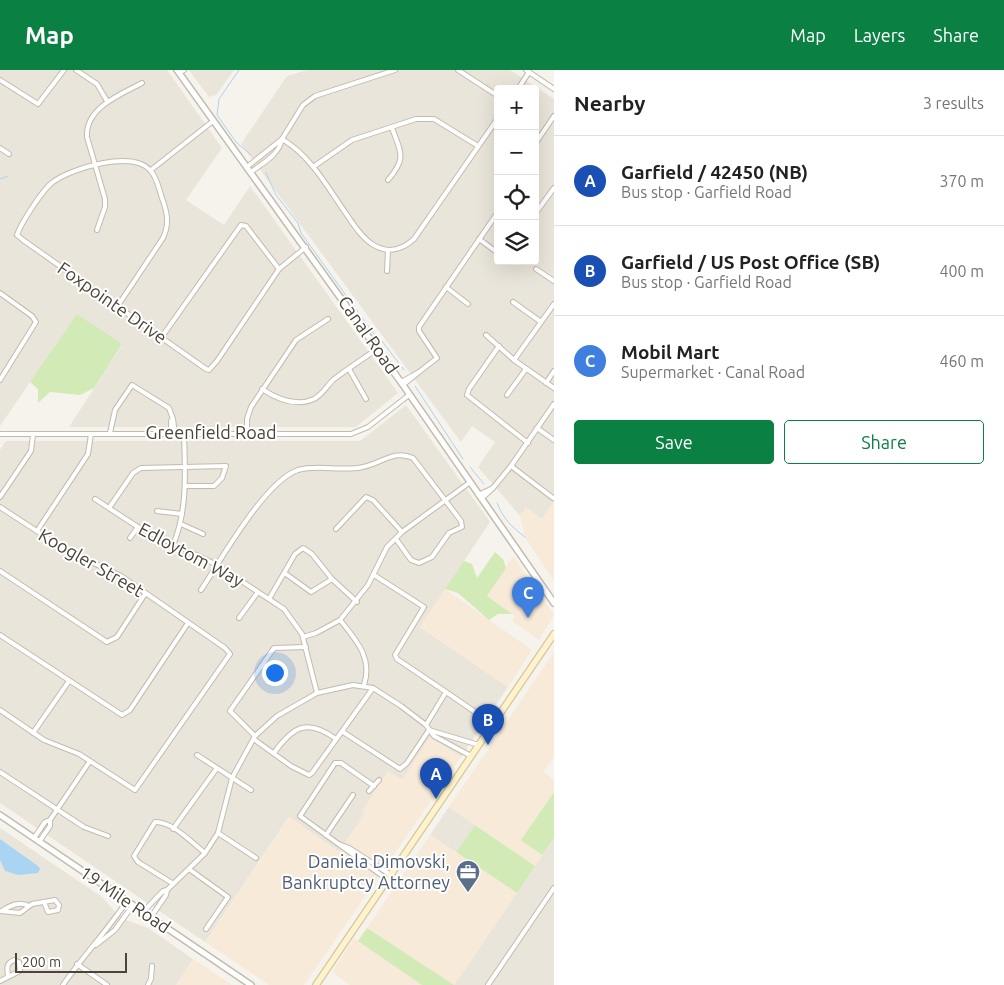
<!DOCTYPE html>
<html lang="en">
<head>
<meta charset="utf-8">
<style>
	:root { --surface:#fff; --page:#f6f6f6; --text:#222; --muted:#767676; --line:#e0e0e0; --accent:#0b8043 }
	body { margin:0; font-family:Ubuntu,sans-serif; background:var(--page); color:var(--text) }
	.controls { position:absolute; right:15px; top:15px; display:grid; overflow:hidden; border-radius:5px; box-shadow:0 5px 20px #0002 }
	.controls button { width:45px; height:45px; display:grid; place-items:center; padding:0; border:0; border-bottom:1px solid var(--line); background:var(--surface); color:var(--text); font:25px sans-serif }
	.scale { position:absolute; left:15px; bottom:12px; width:112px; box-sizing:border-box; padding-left:5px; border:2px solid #4b4439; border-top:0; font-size:14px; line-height:18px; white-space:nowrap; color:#4b4439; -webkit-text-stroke:4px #fff; paint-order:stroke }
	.you { position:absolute; left:274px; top:602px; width:18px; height:18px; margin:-12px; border:4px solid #fff; border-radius:50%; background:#1a73e8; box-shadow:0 0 0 8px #1a73e833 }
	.badge { display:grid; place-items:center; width:32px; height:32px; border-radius:50%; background:var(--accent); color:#fff; font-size:16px; font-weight:700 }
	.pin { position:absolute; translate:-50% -41px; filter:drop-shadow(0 1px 2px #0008) }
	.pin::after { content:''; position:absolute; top:26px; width:18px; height:15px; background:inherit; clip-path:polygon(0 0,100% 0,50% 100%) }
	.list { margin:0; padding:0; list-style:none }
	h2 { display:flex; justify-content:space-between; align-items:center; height:65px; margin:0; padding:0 20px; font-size:21px }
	h2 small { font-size:16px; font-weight:400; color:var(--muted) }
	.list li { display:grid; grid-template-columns:32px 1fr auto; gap:15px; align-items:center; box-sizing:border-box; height:90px; padding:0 20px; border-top:1px solid var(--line) }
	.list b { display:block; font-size:19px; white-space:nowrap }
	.list p { margin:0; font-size:16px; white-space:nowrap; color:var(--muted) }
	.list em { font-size:16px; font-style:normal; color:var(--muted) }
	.actions { display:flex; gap:10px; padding:15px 20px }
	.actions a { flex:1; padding:11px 0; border:1px solid var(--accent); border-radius:5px; text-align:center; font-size:18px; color:var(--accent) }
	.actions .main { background:var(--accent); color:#fff }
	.icon { flex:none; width:28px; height:28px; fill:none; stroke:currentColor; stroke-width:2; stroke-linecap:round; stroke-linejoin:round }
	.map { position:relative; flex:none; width:554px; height:915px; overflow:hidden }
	header { display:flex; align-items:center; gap:30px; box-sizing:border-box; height:70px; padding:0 25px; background:var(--accent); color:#fff }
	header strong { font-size:24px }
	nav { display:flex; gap:28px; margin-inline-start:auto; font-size:18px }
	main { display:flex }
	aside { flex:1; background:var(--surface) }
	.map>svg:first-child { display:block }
</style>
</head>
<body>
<header>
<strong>Map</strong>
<nav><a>Map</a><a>Layers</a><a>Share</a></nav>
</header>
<main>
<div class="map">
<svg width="554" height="915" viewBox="0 0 554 915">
	<rect width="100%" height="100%" fill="#f6f3ec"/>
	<g fill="#eae5da" fill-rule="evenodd">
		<polygon points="0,0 167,0 222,78 186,130 224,155 250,116 398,323 356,357 69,357 122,275 77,244 0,356"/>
		<polygon points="189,0 234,0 216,25 209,27"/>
		<path d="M307,0h203l44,29v402l-12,18 -16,-11 -6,8 -42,-49 17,-25 -23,-16 -11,16 -220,-298 46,-68zM498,19h37v172h-37z"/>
		<polygon points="406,335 490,452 420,557 508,617 461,687 430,668 402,710 388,701 363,741 365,743 339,782 289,747 205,872 0,733 0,380 6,371 360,371"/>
		<polygon points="449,737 475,755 456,782 430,765"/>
		<polygon points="0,758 102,827 116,843 126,850 148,858 193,889 176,915 0,915"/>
		<polygon points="554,768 554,915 454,915 504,842"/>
	</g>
	<g fill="#f7ead8">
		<polygon points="554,431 554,511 525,467 520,446 526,437 542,449"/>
		<polygon points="513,486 554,545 539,570 512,551 515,546 487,526"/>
		<polygon points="445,519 532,580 508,617 420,557"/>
		<polygon points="554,582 554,687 543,702 554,710 554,722 521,770 542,785 535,796 449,737"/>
		<polygon points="430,667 461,687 304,915 269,915 205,872 290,747 339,782 365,743 362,741 388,701 402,710"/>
		<polygon points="430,765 517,823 454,915 367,858"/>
		<polygon points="354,868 422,915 350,915 332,902"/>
		<polygon points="193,889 232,915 176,915"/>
	</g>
	<g fill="#d2eab5">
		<polygon points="77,244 122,274 94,318 80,325 50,322 38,333 38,319 30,312"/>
		<polygon points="495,482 503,489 506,498 487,526 512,544 498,544 489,550 458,523 445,519 464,491 472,494 477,508"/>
		<polygon points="554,722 554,768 542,785 521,770"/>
		<polygon points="475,755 535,796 517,823 456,782"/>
		<polygon points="367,858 454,915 422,915 358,871"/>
	</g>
	<polygon fill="#a9d4f2" points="0,769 38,796 40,799 38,803 18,805 5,801 0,790"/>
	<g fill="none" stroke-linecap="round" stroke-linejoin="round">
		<g stroke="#a9d4f2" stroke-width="1">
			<polyline points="239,0 219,29 217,45 236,72 251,85"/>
			<polyline points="266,103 276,125 298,153 301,163 373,263 382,271 404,300"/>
			<polyline points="0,109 8,106"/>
			<polyline points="415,316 463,389"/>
			<polyline points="470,397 484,414"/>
			<path d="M497,433c7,17 14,23 28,34"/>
		</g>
		<defs>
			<g id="minor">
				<polyline points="76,0 97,14 107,31"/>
				<path d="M395,0l-80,26 -12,9 -21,34c29,17 46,49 65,76 7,10 14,22 25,29 15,10 30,6 42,-5l84,-121"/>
				<polyline points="458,0 498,26"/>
				<polyline points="526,0 554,19"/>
				<polyline points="179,3 184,0"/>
				<polyline points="0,10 38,34 64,0"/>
				<polyline points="518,19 529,2"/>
				<polyline points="535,74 554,46"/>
				<polyline points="0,78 9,84"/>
				<path d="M247,97l35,-28c-3,16 -19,24 -31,33"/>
				<polyline points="313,97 352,70 416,49 434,49 478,76"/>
				<polyline points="151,100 213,51"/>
				<path d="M388,110c19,-22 13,-27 4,-52"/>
				<polyline points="535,144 554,118"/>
				<path d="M97,160l8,-23v-8l-18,-62c-2,-29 34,-43 55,-54"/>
				<polyline points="479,169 498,183"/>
				<polyline points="536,199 554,211"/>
				<polyline points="387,201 388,180"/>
				<polyline points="446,217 468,234"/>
				<polyline points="0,223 32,246 36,252 0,310"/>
				<polyline points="513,232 541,252"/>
				<path d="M117,237l46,-69c7,-15 4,-26 -1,-40 -3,-9 -5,-21 -12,-28 -18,-20 -78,-2 -97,12 -10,7 -32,41 -36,53l6,5 183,129 3,1 8,-9 62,-92 27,-22"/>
				<polyline points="486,265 514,290 554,318"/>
				<polyline points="161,268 241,155 246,156 279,199"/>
				<polyline points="499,276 469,319 467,325 528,373"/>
				<polyline points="514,290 554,234"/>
				<polyline points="349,299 366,329"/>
				<polyline points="419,302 437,288 419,261 419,257 498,142"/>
				<polyline points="401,312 419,302 403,315"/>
				<polyline points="546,313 554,301"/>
				<path d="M262,319c15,10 34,18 52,10 8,-4 13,-13 19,-19 14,-11 30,-21 44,-31"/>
				<polyline points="507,325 526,299"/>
				<polyline points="537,358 554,370"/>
				<polyline points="110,363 115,340 132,315 169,338 173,349"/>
				<polyline points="171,363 171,351 173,349 175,363"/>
				<polyline points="247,363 247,349 251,337 296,270 328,249"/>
				<polyline points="0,364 351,364 368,357 409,325"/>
				<polyline points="511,396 553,428"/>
				<polyline points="493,418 511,396 554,334"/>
				<polyline points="478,425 493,418 481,429"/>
				<polyline points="0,427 31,381 33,365"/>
				<polyline points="95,429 138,457 217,495 284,539 302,564 317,623"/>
				<polyline points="0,437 66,480 121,506 225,578 230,584 135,720 79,684 44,670 0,640"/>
				<polyline points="109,438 133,403 141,398 226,396 222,408 214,416 185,416"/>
				<polyline points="157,441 182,444"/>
				<polyline points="181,454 203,464"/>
				<polyline points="336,459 366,427 373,430 402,462"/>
				<polyline points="37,461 88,384 91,364"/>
				<polyline points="130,468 138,457"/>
				<path d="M173,475c15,-35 12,-75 11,-112"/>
				<polyline points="0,501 107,572 117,567 145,524"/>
				<polyline points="286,504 311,522 332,509"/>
				<polyline points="374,505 424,537 395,585 397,589 446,622 426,655"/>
				<path d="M201,520c20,-30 64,-109 97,-120 21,-6 43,2 65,-3 18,-3 30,-18 50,-9l48,63 1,6 -13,6 -17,24 -13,6 -8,-3 -15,-21"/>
				<polyline points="269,529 295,484 303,478 312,484 332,509 357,532"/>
				<polyline points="239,548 258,522"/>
				<path d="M340,550c16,20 33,38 24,65"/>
				<polyline points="0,565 122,645 130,640 188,553"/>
				<polyline points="303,567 316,563 340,550 368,515 387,477 402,462 469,413"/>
				<polyline points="446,622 478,644"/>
				<polyline points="429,660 479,675"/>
				<polyline points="343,662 400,699 407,693 429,660"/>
				<polyline points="33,663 69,611"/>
				<polyline points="255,666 230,641 274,578 306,577"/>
				<polyline points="255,670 291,696 309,705 312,703 373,618"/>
				<path d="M274,683c19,-27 34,-35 62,-14"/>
				<polyline points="197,685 251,720"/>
				<polyline points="0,702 84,757 108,766"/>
				<polyline points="374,716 341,693 335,693 300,746 388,810"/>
				<polyline points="369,721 379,710"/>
				<polyline points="50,750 90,691"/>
				<polyline points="173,759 217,698"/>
				<polyline points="218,763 256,788"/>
				<polyline points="326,765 353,725"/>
				<polyline points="34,768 45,752 50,750 50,756 39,772"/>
				<polyline points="339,774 349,778 391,805"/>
				<polyline points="189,799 228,827 206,859"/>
				<path d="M172,813l-34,-21 -4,-6 21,-34c17,-1 37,21 50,31"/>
				<polyline points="167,820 205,783 218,763 232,708 255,666 277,646 317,623 353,615 373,618 401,636 426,655 434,666 471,686"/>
				<path d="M3,840c9,-5 17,-9 26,-4"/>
				<polyline points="0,841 20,843 32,834 55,830 59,835 58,840 48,842 44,832"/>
				<polyline points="143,842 163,821 167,820 166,825 151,847"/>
				<polyline points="96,875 115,860 133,835"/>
				<polyline points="77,894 107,915"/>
				<path d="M0,911l20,-10 -1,-9 -5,-2c-8,3 -7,8 -6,16"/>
				<path d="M63,915c20,-29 44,-54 64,-84"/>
				<polyline points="148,915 151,909 152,896"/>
				<polyline points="488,915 554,818"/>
			</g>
			<g id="tertiary">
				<polyline points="177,0 403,315 554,533"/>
				<polyline points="0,745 251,915"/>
			</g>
			<polyline id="secondary" points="316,915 554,564"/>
		</defs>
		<use href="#minor" stroke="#c2bbae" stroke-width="6"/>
		<use href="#tertiary" stroke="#c2bbae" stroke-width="8"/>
		<use href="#secondary" stroke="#d6c79b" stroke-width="8"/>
		<use href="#minor" stroke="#fff" stroke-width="4"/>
		<use href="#tertiary" stroke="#fff" stroke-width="5"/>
		<use href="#secondary" stroke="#fff3cd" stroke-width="5.5"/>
	</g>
	<defs>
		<symbol id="office-pin" viewBox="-11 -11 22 30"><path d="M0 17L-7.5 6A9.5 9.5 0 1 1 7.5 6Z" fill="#5c6f8a" stroke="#fff"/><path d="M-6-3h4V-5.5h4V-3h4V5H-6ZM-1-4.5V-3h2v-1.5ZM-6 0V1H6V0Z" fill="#fff"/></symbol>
	</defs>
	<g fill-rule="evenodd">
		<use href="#office-pin" x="454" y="788" width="28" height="38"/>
	</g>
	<g text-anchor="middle" stroke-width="4" stroke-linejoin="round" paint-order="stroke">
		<g font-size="18" fill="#4b4439" stroke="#fff">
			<text transform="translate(112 233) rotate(35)" y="6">Foxpointe Drive</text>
			<text transform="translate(368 265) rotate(55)" y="6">Canal Road</text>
			<text x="211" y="369">Greenfield Road</text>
			<text transform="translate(191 485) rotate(28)" y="6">Edloytom Way</text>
			<text transform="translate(91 493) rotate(30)" y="6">Koogler Street</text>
			<text transform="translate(125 830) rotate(34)" y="6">19 Mile Road</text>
		</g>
		<g font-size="18" fill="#4e5e75" stroke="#fff" text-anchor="end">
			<text x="450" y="798">Daniela Dimovski,<tspan x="450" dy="21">Bankruptcy Attorney</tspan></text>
		</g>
	</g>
</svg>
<div class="controls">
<button>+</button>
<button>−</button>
<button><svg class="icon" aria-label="locate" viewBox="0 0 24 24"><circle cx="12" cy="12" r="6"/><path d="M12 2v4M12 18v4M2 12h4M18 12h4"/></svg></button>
<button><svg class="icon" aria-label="layers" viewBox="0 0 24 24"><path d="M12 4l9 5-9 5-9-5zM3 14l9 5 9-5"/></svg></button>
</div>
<div class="scale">200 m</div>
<div class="you"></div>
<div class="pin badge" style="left:436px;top:729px;background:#1a4fb4">A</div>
<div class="pin badge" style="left:488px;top:675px;background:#1a4fb4">B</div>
<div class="pin badge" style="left:528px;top:548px;background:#3f7fe0">C</div>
</div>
<aside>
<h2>Nearby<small>3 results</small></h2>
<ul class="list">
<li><span class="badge" style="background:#1a4fb4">A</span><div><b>Garfield / 42450 (NB)</b><p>Bus stop · Garfield Road</p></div><em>370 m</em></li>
<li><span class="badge" style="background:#1a4fb4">B</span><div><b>Garfield / US Post Office (SB)</b><p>Bus stop · Garfield Road</p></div><em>400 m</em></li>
<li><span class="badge" style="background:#3f7fe0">C</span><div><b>Mobil Mart</b><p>Supermarket · Canal Road</p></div><em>460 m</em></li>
</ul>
<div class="actions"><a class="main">Save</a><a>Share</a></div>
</aside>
</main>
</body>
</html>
